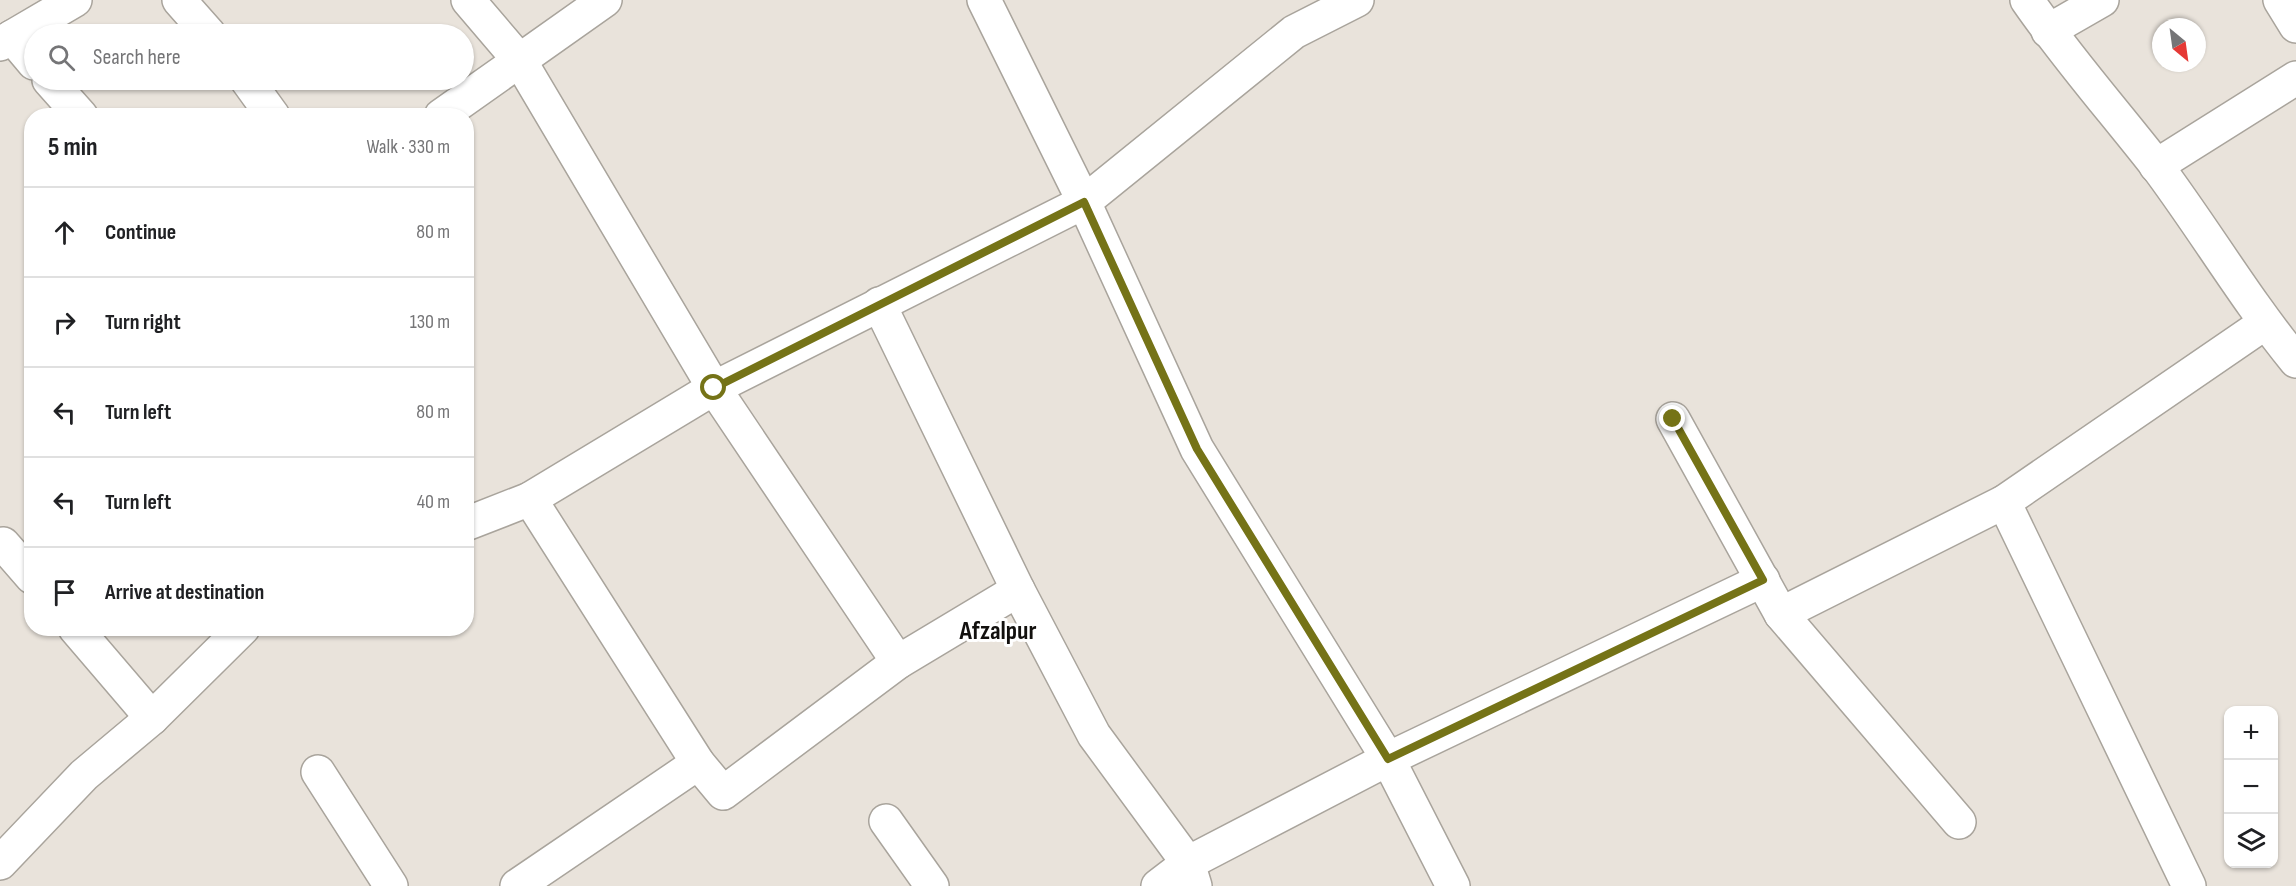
<!DOCTYPE html>
<html lang="en">
<head>
<meta charset="utf-8">
<style>
	:root { --surface:#fff; --page:#f2f2f2; --text:#202124; --muted:#757577; --line:#e0e0e0 }
	body { margin:0; font-family:"Sofia Sans Condensed",sans-serif; background:var(--page); color:var(--text) }
	.controls { position:absolute; right:18px; bottom:18px; display:grid; overflow:hidden; border-radius:12px; box-shadow:0 2px 4px #0004 }
	.controls button { width:54px; height:54px; display:grid; place-items:center; padding:0; border:0; border-bottom:2px solid var(--line); background:var(--surface); color:var(--text); font:30px sans-serif }
	.compass { position:absolute; left:2152px; top:18px; width:54px; height:54px; border-radius:50%; background:var(--surface); box-shadow:0 2px 4px #0004; rotate:151deg }
	.stop { position:absolute; width:18px; height:18px; margin:-14px; border:4px solid #757317; border-radius:50%; background:#fff }
	.stop.end { background:#757317; border-color:#fff; box-shadow:0 2px 6px #0008 }
	.list { margin:0; padding:0; list-style:none }
	h2 { display:flex; justify-content:space-between; align-items:center; height:78px; margin:0; padding:0 24px; font-size:26px }
	h2 small { font-size:20px; font-weight:400; color:var(--muted) }
	.list li { display:grid; grid-template-columns:39px 1fr auto; gap:18px; align-items:center; box-sizing:border-box; height:90px; padding:0 24px; border-top:2px solid var(--line) }
	.list b { display:block; font-size:22px; white-space:nowrap }
	.list em { font-size:20px; font-style:normal; color:var(--muted) }
	.icon { flex:none; width:33px; height:33px; fill:none; stroke:currentColor; stroke-width:2; stroke-linecap:round; stroke-linejoin:round }
	.map { position:relative; flex:none; width:2296px; height:886px; overflow:hidden }
	.search { position:absolute; background:var(--surface); box-shadow:0 2px 4px #0004; left:24px; top:24px; width:450px; height:66px; display:flex; align-items:center; gap:15px; box-sizing:border-box; padding:0 21px; border-radius:33px; color:var(--muted); font-size:22px }
	.panel { position:absolute; background:var(--surface); box-shadow:0 2px 4px #0004; left:24px; top:108px; width:450px; height:528px; border-radius:24px }
	.map>svg:first-child { display:block }
</style>
</head>
<body>
<div class="map">
<svg width="2296" height="886" viewBox="0 0 2296 886">
	<rect width="100%" height="100%" fill="#e9e3db"/>
	<g fill="none" stroke-linecap="round" stroke-linejoin="round">
		<defs>
			<g id="minor">
				<polyline points="179,0 209,34"/>
				<polyline points="468,0 520,61 714,388 898,662"/>
				<polyline points="984,0 1084,202 1197,449 1388,759 1453,886"/>
				<polyline points="2280,0 2296,26"/>
				<polyline points="2048,31 2102,0"/>
				<polyline points="12,37 34,63"/>
				<polyline points="0,44 75,0"/>
				<polyline points="49,80 81,116"/>
				<polyline points="247,80 273,116"/>
				<polyline points="441,116 605,0"/>
				<polyline points="2156,166 2296,78"/>
				<polyline points="879,304 1018,590 1094,735 1188,863 1195,886"/>
				<polyline points="1673,419 1781,614 1959,822"/>
				<polyline points="530,499 698,763 723,793 898,662 1018,590"/>
				<polyline points="2004,502 2189,886"/>
				<polyline points="466,524 530,499 714,388 1084,202 1294,32 1357,0"/>
				<polyline points="3,544 32,577"/>
				<polyline points="1781,614 2004,502 2265,323"/>
				<polyline points="75,628 152,718"/>
				<polyline points="318,772 391,886"/>
				<polyline points="886,821 932,886"/>
				<polyline points="0,863 84,775 152,718 243,628"/>
				<polyline points="517,886 698,763"/>
				<polyline points="1158,886 1188,863 1388,759 1763,580"/>
			</g>
			<path id="tertiary" d="M2027,0c40,58 86,110 129,165 48,64 89,134 140,196"/>
		</defs>
		<use href="#minor" stroke="#a9a49c" stroke-width="36"/>
		<use href="#tertiary" stroke="#a9a49c" stroke-width="36"/>
		<use href="#minor" stroke="#fff" stroke-width="33"/>
		<use href="#tertiary" stroke="#fff" stroke-width="33"/>
	</g>
	<g fill="none" stroke-linecap="round" stroke-linejoin="round">
		<polyline stroke="#757317" stroke-width="8" points="714,388 1084,202 1197,449 1388,759 1763,580 1673,419"/>
	</g>
	<g text-anchor="middle" stroke-width="6" stroke-linejoin="round" paint-order="stroke">
		<g font-size="26" font-weight="bold" fill="#12100e" stroke="#fff">
			<text x="998" y="639">Afzalpur</text>
		</g>
	</g>
</svg>
<div class="controls">
<button>+</button>
<button>−</button>
<button><svg class="icon" aria-label="layers" viewBox="0 0 24 24"><path d="M12 4l9 5-9 5-9-5zM3 14l9 5 9-5"/></svg></button>
</div>
<svg class="compass" viewBox="-18 -18 36 36"><path d="M0-13l5 13h-10z" fill="#e53935"/><path d="M0 13l5-13h-10z" fill="#757577"/></svg>
<div class="stop" style="left:714px;top:388px"></div>
<div class="stop end" style="left:1673px;top:419px"></div>
<div class="search"><svg class="icon" aria-label="search" viewBox="0 0 24 24"><circle cx="10" cy="10" r="6"/><path d="M15 15l6 6"/></svg>Search here</div>
<section class="panel">
<h2>5 min<small>Walk · 330 m</small></h2>
<ul class="list">
<li><svg class="icon" aria-label="ahead" viewBox="0 0 24 24"><path d="M12 20V5M6 11l6-6 6 6"/></svg><div><b>Continue</b></div><em>80 m</em></li>
<li><svg class="icon" aria-label="right" viewBox="0 0 24 24"><path d="M7 20v-9h11M14 6l5 5-5 5"/></svg><div><b>Turn right</b></div><em>130 m</em></li>
<li><svg class="icon" aria-label="left" viewBox="0 0 24 24"><path d="M17 20v-9H6M10 6l-5 5 5 5"/></svg><div><b>Turn left</b></div><em>80 m</em></li>
<li><svg class="icon" aria-label="left" viewBox="0 0 24 24"><path d="M17 20v-9H6M10 6l-5 5 5 5"/></svg><div><b>Turn left</b></div><em>40 m</em></li>
<li><svg class="icon" aria-label="arrive" viewBox="0 0 24 24"><path d="M6 21V4h12l-3 4 3 4H6"/></svg><div><b>Arrive at destination</b></div></li>
</ul>
</section>
</div>
</body>
</html>
